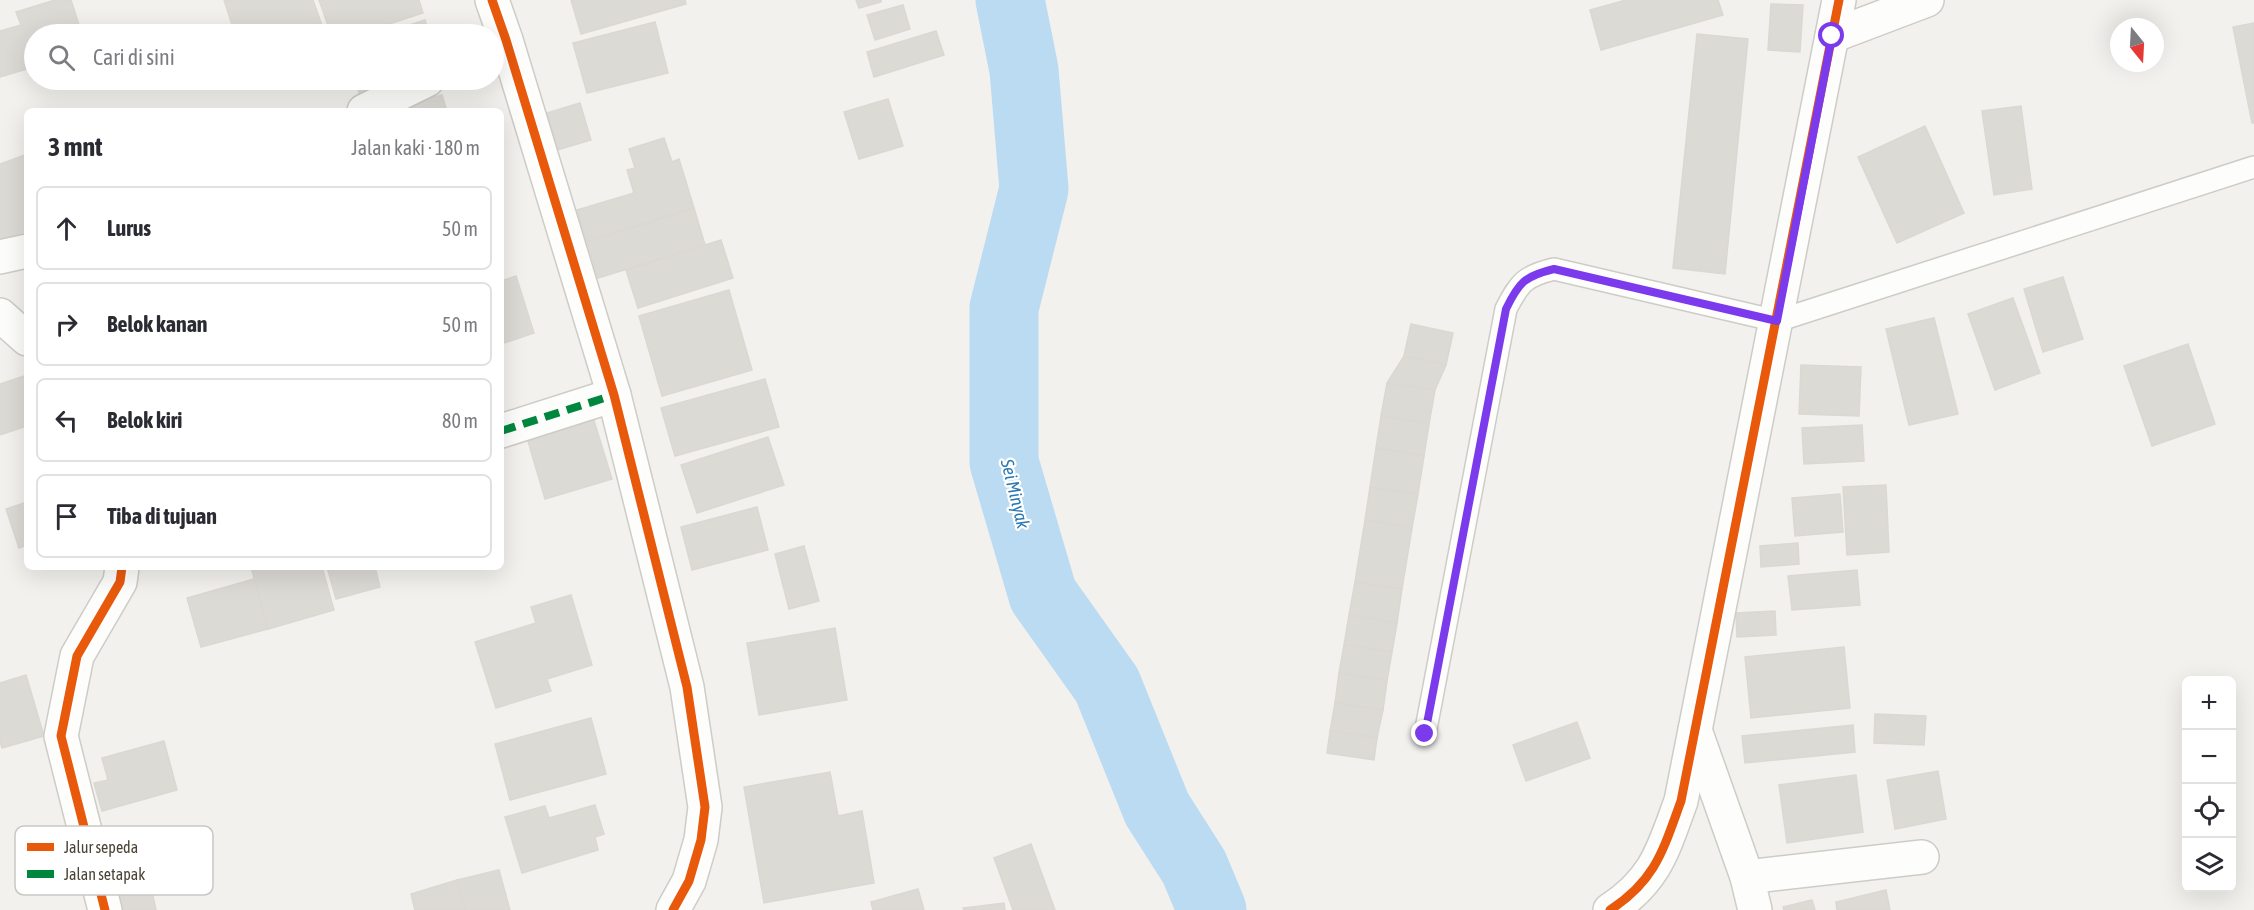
<!DOCTYPE html>
<html lang="id">
<head>
<meta charset="utf-8">
<style>
	:root { --surface:#fff; --page:#f7f7f7; --text:#2b2b33; --muted:#7c7c81; --line:#e1e1e2 }
	body { margin:0; font-family:"Asap Condensed",sans-serif; background:var(--page); color:var(--text) }
	.controls { position:absolute; right:18px; bottom:18px; display:grid; overflow:hidden; border-radius:9px; box-shadow:0 6px 24px #0002 }
	.controls button { width:54px; height:54px; display:grid; place-items:center; padding:0; border:0; border-bottom:2px solid var(--line); background:var(--surface); color:var(--text); font:30px sans-serif }
	.compass { position:absolute; left:2110px; top:18px; width:54px; height:54px; border-radius:50%; background:var(--surface); box-shadow:0 6px 24px #0002; rotate:162deg }
	.stop { position:absolute; width:18px; height:18px; margin:-14px; border:4px solid #7c3aed; border-radius:50%; background:#fff }
	.stop.end { background:#7c3aed; border-color:#fff; box-shadow:0 2px 6px #0008 }
	.list { margin:0; padding:0; list-style:none }
	h2 { display:flex; justify-content:space-between; align-items:center; height:78px; margin:0; padding:0 24px; font-size:26px }
	h2 small { font-size:20px; font-weight:400; color:var(--muted) }
	.list li { display:grid; grid-template-columns:39px 1fr auto; gap:18px; align-items:center; box-sizing:border-box; height:84px; margin:0 12px 12px; padding:0 12px; border:2px solid var(--line); border-radius:9px }
	.list b { display:block; font-size:22px; white-space:nowrap }
	.list em { font-size:20px; font-style:normal; color:var(--muted) }
	.icon { flex:none; width:33px; height:33px; fill:none; stroke:currentColor; stroke-width:2; stroke-linecap:round; stroke-linejoin:round }
	.map { position:relative; flex:none; width:2254px; height:910px; overflow:hidden }
	.search { position:absolute; background:var(--surface); box-shadow:0 6px 24px #0002; left:24px; top:24px; width:480px; height:66px; display:flex; align-items:center; gap:15px; box-sizing:border-box; padding:0 21px; border-radius:33px; color:var(--muted); font-size:22px }
	.panel { position:absolute; background:var(--surface); box-shadow:0 6px 24px #0002; left:24px; top:108px; width:480px; height:462px; border-radius:9px }
	.map>svg:first-child { display:block }
</style>
</head>
<body>
<div class="map">
<svg width="2254" height="910" viewBox="0 0 2254 910">
	<rect width="100%" height="100%" fill="#f2f1ed"/>
	<g fill="none" stroke-linecap="round" stroke-linejoin="round">
		<polyline stroke="#bbdbf2" stroke-width="69" points="1010,0 1024,70 1034,189 1004,308 1004,462 1043,595 1107,685 1157,809 1194,867 1212,910"/>
	</g>
	<g fill="#dcdad5" stroke="#dbd8d2" stroke-width="1.5">
		<polygon points="55,0 71,0 82,34 34,34 34,67 0,77 0,31 21,25 16,12"/>
		<polygon points="224,0 313,0 325,34 235,34"/>
		<polygon points="319,0 419,0 423,13 358,34 331,34"/>
		<polygon points="571,0 685,0 686,4 581,34"/>
		<polygon points="856,0 881,0 881,2 859,8"/>
		<polygon points="1626,0 1718,0 1723,15 1601,50 1590,10"/>
		<polygon points="1771,4 1803,5 1800,52 1768,50"/>
		<polygon points="903,5 910,29 875,40 867,15"/>
		<polygon points="425,20 429,34 381,34"/>
		<polygon points="655,22 668,73 587,93 573,43"/>
		<polygon points="2254,23 2254,123 2252,123 2233,27"/>
		<polygon points="936,31 944,55 874,77 867,52"/>
		<polygon points="1697,34 1748,39 1725,274 1673,268"/>
		<polygon points="355,80 408,80 361,99"/>
		<polygon points="442,95 447,111 384,111"/>
		<polygon points="888,99 903,146 859,159 844,112"/>
		<polygon points="580,103 591,140 557,150 547,113"/>
		<polygon points="2021,106 2032,189 1994,195 1982,111"/>
		<polygon points="1925,126 1964,213 1897,243 1858,157"/>
		<polygon points="664,138 672,162 679,159 694,208 587,242 577,210 634,193 627,170 635,168 629,149"/>
		<polygon points="25,155 27,161 27,236 0,246 0,164"/>
		<polygon points="694,208 705,245 598,278 587,242"/>
		<polygon points="721,240 733,278 638,308 626,270"/>
		<polygon points="516,276 534,333 501,344 501,281"/>
		<polygon points="2063,277 2083,339 2043,352 2024,289"/>
		<polygon points="729,290 752,370 662,396 639,316"/>
		<polygon points="2013,298 2040,373 1995,390 1968,314"/>
		<polygon points="1934,318 1958,414 1909,425 1886,329"/>
		<polygon points="1411,324 1453,333 1446,365 1404,356"/>
		<polygon points="2188,344 2215,424 2152,446 2124,366"/>
		<polygon points="1404,356 1446,365 1435,390 1387,383"/>
		<polygon points="1801,365 1861,367 1859,416 1799,414"/>
		<polygon points="27,375 27,426 0,435 0,384"/>
		<polygon points="765,379 779,427 675,456 661,408"/>
		<polygon points="1387,383 1435,390 1429,424 1381,416"/>
		<polygon points="591,411 612,479 545,499 525,431"/>
		<polygon points="1381,416 1429,424 1424,456 1376,448"/>
		<polygon points="1862,425 1864,461 1804,464 1802,428"/>
		<polygon points="768,437 784,485 697,513 681,465"/>
		<polygon points="1376,448 1424,456 1418,494 1370,487"/>
		<polygon points="1886,485 1889,552 1847,555 1843,487"/>
		<polygon points="1370,487 1418,494 1412,528 1365,520"/>
		<polygon points="1840,494 1843,532 1795,536 1792,498"/>
		<polygon points="27,502 27,545 19,548 6,509"/>
		<polygon points="757,507 768,550 692,570 681,527"/>
		<polygon points="1365,520 1412,528 1402,589 1355,582"/>
		<polygon points="1798,543 1799,564 1761,567 1760,546"/>
		<polygon points="804,546 819,601 789,609 775,554"/>
		<polygon points="251,567 322,567 334,610 268,629"/>
		<polygon points="327,567 375,567 380,587 336,599"/>
		<polygon points="1857,570 1860,605 1792,610 1788,576"/>
		<polygon points="254,579 268,629 201,647 187,598"/>
		<polygon points="1355,582 1402,589 1397,623 1349,615"/>
		<polygon points="571,595 592,665 547,679 551,691 496,708 475,642 536,623 531,607"/>
		<polygon points="1775,611 1776,635 1737,637 1736,613"/>
		<polygon points="1349,615 1397,623 1392,652 1344,645"/>
		<polygon points="835,628 847,700 759,715 747,643"/>
		<polygon points="1344,645 1392,652 1387,681 1339,673"/>
		<polygon points="1844,647 1850,708 1751,718 1745,657"/>
		<polygon points="1339,673 1387,681 1383,710 1335,703"/>
		<polygon points="26,675 44,736 2,748 0,741 0,683"/>
		<polygon points="1335,703 1383,710 1377,738 1330,731"/>
		<polygon points="1875,714 1926,716 1924,745 1874,743"/>
		<polygon points="591,718 606,774 510,800 495,744"/>
		<polygon points="1577,722 1590,758 1526,781 1513,745"/>
		<polygon points="1853,725 1855,752 1745,763 1742,736"/>
		<polygon points="1330,731 1377,738 1374,760 1327,753"/>
		<polygon points="164,741 177,790 102,811 94,783 108,780 102,758"/>
		<polygon points="1938,771 1946,819 1895,829 1887,780"/>
		<polygon points="830,772 838,816 862,811 874,883 764,903 744,787"/>
		<polygon points="1856,775 1863,832 1787,843 1779,785"/>
		<polygon points="595,805 604,834 595,837 598,850 522,873 505,817 545,806 549,818"/>
		<polygon points="1031,844 1055,910 1013,910 994,858"/>
		<polygon points="146,863 156,910 112,910 103,872"/>
		<polygon points="499,870 510,910 465,910 457,880"/>
		<polygon points="457,880 465,910 415,910 411,894"/>
		<polygon points="918,889 924,910 873,910 871,902"/>
		<polygon points="1886,890 1890,910 1837,910 1836,902"/>
		<polygon points="1812,900 1815,910 1784,910 1783,907"/>
		<polygon points="1004,903 1005,910 964,910 963,908"/>
	</g>
	<g fill="none" stroke-linecap="round" stroke-linejoin="round">
		<defs>
			<path id="lane" d="M1425,734l81,-425c14,-27 19,-33 48,-40l223,52 477,-154"/>
			<g id="street">
				<polyline points="492,0 506,40 614,395 687,687 705,807 701,840 689,881 673,910"/>
				<polyline points="1832,36 1927,0"/>
				<polyline points="364,111 427,80"/>
				<polyline points="0,257 27,251"/>
				<polyline points="0,315 27,339"/>
				<polyline points="501,431 614,395"/>
				<polyline points="1695,730 1747,877 1755,910"/>
				<polyline points="1747,877 1922,857"/>
				<polyline points="105,910 61,736 77,656 120,582 122,567"/>
				<path d="M1610,910c46,-30 53,-60 71,-109l158,-801"/>
			</g>
		</defs>
		<use href="#lane" stroke="#ceccc7" stroke-width="24"/>
		<use href="#street" stroke="#ceccc7" stroke-width="36"/>
		<use href="#lane" stroke="#fdfdfc" stroke-width="21"/>
		<use href="#street" stroke="#fdfdfc" stroke-width="33"/>
		<polyline stroke="#00873e" stroke-width="8" stroke-dasharray="15 8" stroke-linecap="butt" points="501,431 614,395"/>
		<defs>
			<g id="cycleway">
				<polyline points="492,0 506,40 614,395 687,687 705,807 701,840 689,881 673,910"/>
				<polyline points="105,910 61,736 77,656 120,582 122,567"/>
				<path d="M1610,910c46,-30 53,-60 71,-109l158,-801"/>
			</g>
		</defs>
		<use href="#cycleway" stroke="#fff" stroke-width="13"/>
		<use href="#cycleway" stroke="#e8590c" stroke-width="9"/>
	</g>
	<g fill="none" stroke-linecap="round" stroke-linejoin="round">
		<path stroke="#7c3aed" stroke-width="8" d="M1425,734l81,-425c13,-27 19,-33 48,-40l223,52 55,-285"/>
	</g>
	<g text-anchor="middle" stroke-width="4.5" stroke-linejoin="round" paint-order="stroke">
		<g font-size="18" font-style="italic" fill="#2978b3" stroke="#fff">
			<text transform="translate(1015 494) rotate(76)" y="6">Sei Minyak</text>
		</g>
	</g>
	<rect x="15" y="826" width="198" height="69" rx="9" fill="#fff" stroke="#c9c7c3" stroke-width="1.5"/>
	<rect x="27" y="843" width="27" height="8" fill="#e8590c"/>
	<rect x="27" y="870" width="27" height="8" fill="#00873e"/>
	<g font-size="16" fill="#4a4337">
		<text x="64" y="853">Jalur sepeda</text>
		<text x="64" y="880">Jalan setapak</text>
	</g>
</svg>
<div class="controls">
<button>+</button>
<button>−</button>
<button><svg class="icon" aria-label="locate" viewBox="0 0 24 24"><circle cx="12" cy="12" r="6"/><path d="M12 2v4M12 18v4M2 12h4M18 12h4"/></svg></button>
<button><svg class="icon" aria-label="layers" viewBox="0 0 24 24"><path d="M12 4l9 5-9 5-9-5zM3 14l9 5 9-5"/></svg></button>
</div>
<svg class="compass" viewBox="-18 -18 36 36"><path d="M0-13l5 13h-10z" fill="#e53935"/><path d="M0 13l5-13h-10z" fill="#7c7c81"/></svg>
<div class="stop" style="left:1832px;top:36px"></div>
<div class="stop end" style="left:1425px;top:734px"></div>
<div class="search"><svg class="icon" aria-label="search" viewBox="0 0 24 24"><circle cx="10" cy="10" r="6"/><path d="M15 15l6 6"/></svg>Cari di sini</div>
<section class="panel">
<h2>3 mnt<small>Jalan kaki · 180 m</small></h2>
<ul class="list">
<li><svg class="icon" aria-label="ahead" viewBox="0 0 24 24"><path d="M12 20V5M6 11l6-6 6 6"/></svg><div><b>Lurus</b></div><em>50 m</em></li>
<li><svg class="icon" aria-label="right" viewBox="0 0 24 24"><path d="M7 20v-9h11M14 6l5 5-5 5"/></svg><div><b>Belok kanan</b></div><em>50 m</em></li>
<li><svg class="icon" aria-label="left" viewBox="0 0 24 24"><path d="M17 20v-9H6M10 6l-5 5 5 5"/></svg><div><b>Belok kiri</b></div><em>80 m</em></li>
<li><svg class="icon" aria-label="arrive" viewBox="0 0 24 24"><path d="M6 21V4h12l-3 4 3 4H6"/></svg><div><b>Tiba di tujuan</b></div></li>
</ul>
</section>
</div>
</body>
</html>
